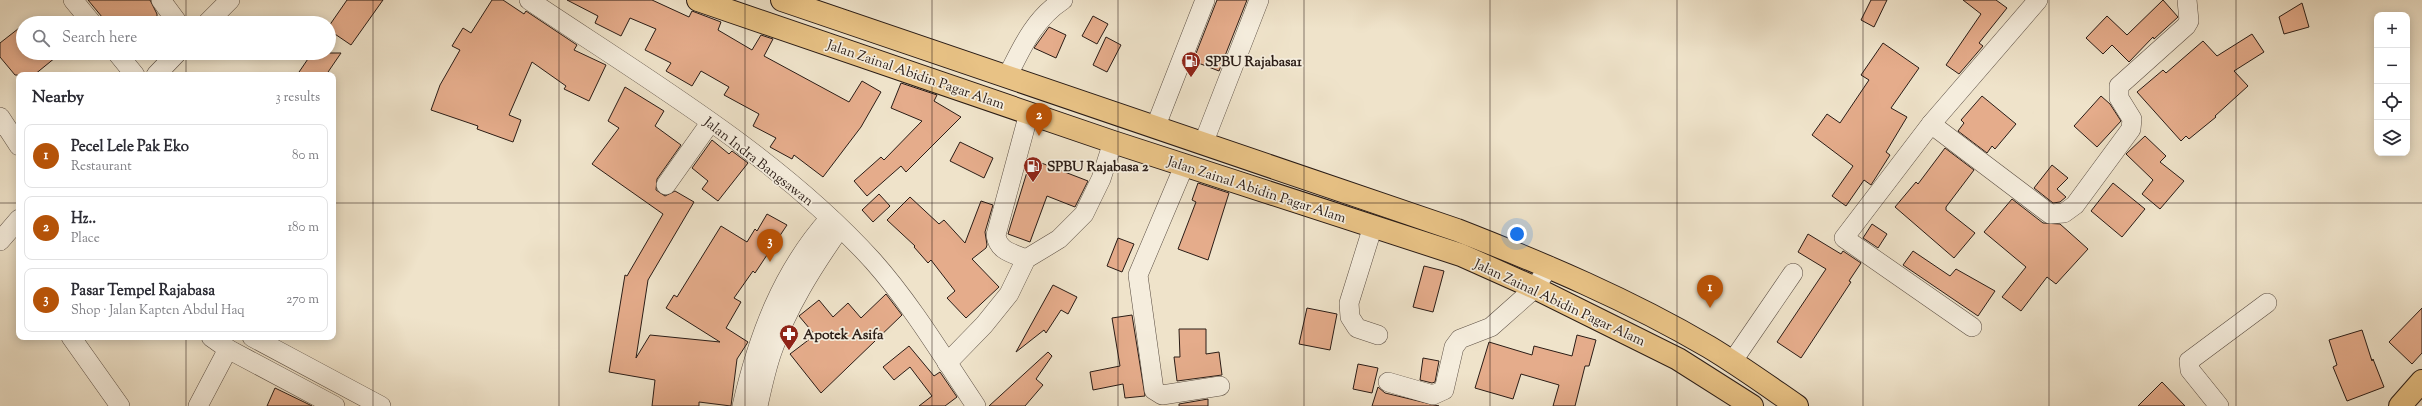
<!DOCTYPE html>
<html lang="en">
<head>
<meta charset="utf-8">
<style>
	:root { --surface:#fff; --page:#f7f7f7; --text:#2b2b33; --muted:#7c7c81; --line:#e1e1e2; --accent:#b45309 }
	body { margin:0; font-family:"Sorts Mill Goudy",serif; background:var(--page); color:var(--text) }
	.controls { position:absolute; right:12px; top:12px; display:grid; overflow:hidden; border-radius:8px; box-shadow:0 2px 10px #0003 }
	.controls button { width:36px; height:36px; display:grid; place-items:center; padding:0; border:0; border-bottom:1px solid var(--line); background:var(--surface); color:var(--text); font:20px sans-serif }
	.you { position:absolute; left:1517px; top:234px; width:14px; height:14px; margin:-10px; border:3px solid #fff; border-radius:50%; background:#1a73e8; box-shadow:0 0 0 6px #1a73e833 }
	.badge { display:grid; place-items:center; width:26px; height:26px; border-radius:50%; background:var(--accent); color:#fff; font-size:13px; font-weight:700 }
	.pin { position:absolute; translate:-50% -33px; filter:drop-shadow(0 1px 2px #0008) }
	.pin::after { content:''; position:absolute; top:21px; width:14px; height:12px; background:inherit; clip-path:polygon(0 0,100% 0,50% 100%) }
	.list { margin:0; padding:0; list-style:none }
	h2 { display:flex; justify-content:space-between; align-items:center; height:52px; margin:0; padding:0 16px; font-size:17px }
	h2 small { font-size:13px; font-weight:400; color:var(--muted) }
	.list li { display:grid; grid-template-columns:26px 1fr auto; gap:12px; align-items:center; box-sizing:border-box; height:64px; margin:0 8px 8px; padding:0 8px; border:1px solid var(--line); border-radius:8px }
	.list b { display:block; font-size:15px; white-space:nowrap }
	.list p { margin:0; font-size:13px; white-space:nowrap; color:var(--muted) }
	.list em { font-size:13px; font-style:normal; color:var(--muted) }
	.icon { flex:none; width:22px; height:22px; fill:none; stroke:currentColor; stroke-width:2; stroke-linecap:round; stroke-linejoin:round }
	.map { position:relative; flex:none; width:2422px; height:406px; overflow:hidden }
	.search { position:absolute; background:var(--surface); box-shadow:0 2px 10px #0003; left:16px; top:16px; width:320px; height:44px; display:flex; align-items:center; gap:10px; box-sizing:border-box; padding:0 14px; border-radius:22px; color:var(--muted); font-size:15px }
	.panel { position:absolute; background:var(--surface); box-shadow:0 2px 10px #0003; left:16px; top:72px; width:320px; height:268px; border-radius:8px }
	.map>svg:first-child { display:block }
</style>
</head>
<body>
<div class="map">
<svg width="2422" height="406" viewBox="0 0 2422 406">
	<rect width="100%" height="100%" fill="#efe3ca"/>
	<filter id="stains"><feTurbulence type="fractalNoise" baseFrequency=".005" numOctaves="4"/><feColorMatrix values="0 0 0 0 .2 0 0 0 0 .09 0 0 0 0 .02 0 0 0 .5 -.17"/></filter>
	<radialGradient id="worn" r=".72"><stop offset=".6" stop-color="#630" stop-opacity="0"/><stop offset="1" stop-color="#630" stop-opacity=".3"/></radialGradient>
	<g fill="#e5ac8b" stroke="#2a1c16">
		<polygon points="88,0 150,0 157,14 157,23 107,23"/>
		<polygon points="347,0 383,0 351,45 329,30 329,26"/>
		<polygon points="492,0 503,0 524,14 526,11 577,45 574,50 606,65 589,101 564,89 566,86 532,62 509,115 521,120 513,142 477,129 478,126 431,110 440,85 460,50 452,46 463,28 471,33"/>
		<polygon points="567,0 652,0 689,17 692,11 721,22 718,30 752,50 761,35 773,39 764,56 849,102 862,81 881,92 861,127 823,177 794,155 792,159 770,147 776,138 753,126 759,114 724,95 729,87 701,71 692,86 666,71 671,63 645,50 656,29 630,18 621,36 595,23 598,16"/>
		<polygon points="1217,0 1247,0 1219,71 1193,61"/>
		<polygon points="1871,0 1887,0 1874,27 1861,20"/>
		<polygon points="1963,0 1996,0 2007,8 1979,43 1983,46 1959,74 1946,65 1981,14"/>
		<polygon points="2163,0 2178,17 2154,39 2153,37 2129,62 2112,45 2103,54 2086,38 2107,16 2127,35"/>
		<polygon points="2302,3 2309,27 2284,34 2279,17"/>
		<polygon points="1093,16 1108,24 1097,44 1082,36"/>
		<polygon points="23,25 23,53 61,53 34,75 15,75 0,57 0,43"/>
		<polygon points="1049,27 1066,35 1056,58 1034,48"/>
		<polygon points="2252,34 2264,52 2234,71 2248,86 2215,116 2216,117 2189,139 2186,136 2181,141 2137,92 2163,70 2166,73 2203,41 2217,56"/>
		<polygon points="1106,37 1121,45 1107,72 1093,65"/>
		<polygon points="1883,43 1919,68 1891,108 1907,117 1886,152 1890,155 1871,185 1864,180 1846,206 1832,196 1853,166 1812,135 1827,114 1840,123 1869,80 1861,75"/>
		<polygon points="312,53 341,53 326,75 297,75"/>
		<polygon points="901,83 937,95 934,101 961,117 906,172 901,166 867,196 854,181 881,157 884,160 922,121 891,108"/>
		<polygon points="625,87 664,111 655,126 681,145 657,179 656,190 665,196 675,191 694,202 648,280 636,358 650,335 720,342 666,308 674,295 677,297 721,226 747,242 755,229 757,231 767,214 787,225 755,273 753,271 734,298 741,302 726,328 748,342 737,359 731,406 699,402 699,406 652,406 655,380 609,372 625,275 627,276 663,214 592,164 619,128 608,121"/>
		<polygon points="1982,96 2016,124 1995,149 1992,146 1987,153 1958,131 1964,123 1961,120"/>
		<polygon points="2101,96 2110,104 2121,121 2097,147 2074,126"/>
		<polygon points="2145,136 2166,156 2160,162 2184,181 2160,209 2142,194 2153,180 2126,154"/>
		<polygon points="712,140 729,154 732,151 748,163 718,201 702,189 708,181 692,168"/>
		<polygon points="960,142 993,158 984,178 950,161"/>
		<polygon points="1945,148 1974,170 1946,207 1946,210 1975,233 1954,258 1895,207 1916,182 1918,184"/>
		<polygon points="1031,159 1088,181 1075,207 1047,196 1030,242 1008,234"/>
		<polygon points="2052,165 2068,178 2057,189 2066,197 2060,202 2053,203 2034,188"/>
		<polygon points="1198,183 1229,193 1208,260 1178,249 1196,202 1192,200"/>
		<polygon points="2113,183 2145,209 2122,237 2091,211"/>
		<polygon points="879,194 890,206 873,222 862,210"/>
		<polygon points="910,197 939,224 944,220 965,243 981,201 993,205 985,232 987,245 986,248 972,259 999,287 966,318 947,298 955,291 931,260 928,263 914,247 915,246 887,220"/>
		<polygon points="2012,199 2043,223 2060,224 2088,249 2056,284 2047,277 2021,311 2002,297 2026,267 1984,232"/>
		<polygon points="1872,224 1887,234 1878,248 1863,238"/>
		<polygon points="1808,234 1841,254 1843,251 1861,263 1849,281 1851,282 1801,358 1777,342 1826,269 1798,252"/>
		<polygon points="1118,238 1134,244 1122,272 1107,266"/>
		<polygon points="1913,251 1950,276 1956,269 1995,291 1978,316 1903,265"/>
		<polygon points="1424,266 1444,271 1433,312 1413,307"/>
		<polygon points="1053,285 1077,297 1068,314 1061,310 1046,333 1044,330 1016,352"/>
		<polygon points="886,294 902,315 821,393 790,354 815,335 799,316 819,300 833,317 848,303 861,318"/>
		<polygon points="1307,308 1337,314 1330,350 1299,344"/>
		<polygon points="2422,308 2422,353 2412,364 2389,342"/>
		<polygon points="1132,315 1145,396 1125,398 1123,384 1093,390 1090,372 1120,366 1112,318"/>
		<polygon points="1179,329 1206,329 1206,354 1219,352 1222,375 1177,381 1174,357 1180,357"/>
		<polygon points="2362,330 2372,361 2373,359 2384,387 2347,401 2333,367 2337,365 2329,340"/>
		<polygon points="1577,335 1596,340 1589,366 1585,366 1575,406 1553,406 1559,385 1521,374 1513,399 1475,388 1489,342 1532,355 1534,346 1572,356"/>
		<polygon points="909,346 934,376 940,372 957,397 945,406 919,406 932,396 910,367 894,380 883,367"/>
		<polygon points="1048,352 1052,356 1036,379 1043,385 1025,406 989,406"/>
		<polygon points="1423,358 1439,361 1435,382 1432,383 1420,380"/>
		<polygon points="1358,364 1378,368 1372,393 1353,389"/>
		<polygon points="2162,382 2185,406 2138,406"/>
		<polygon points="1378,387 1385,393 1439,406 1372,406"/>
		<polygon points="275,388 306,403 312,406 267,406"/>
		<polygon points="1208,399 1208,406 1179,406 1179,404"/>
	</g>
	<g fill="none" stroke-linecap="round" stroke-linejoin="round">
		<defs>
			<g id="minor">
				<polyline points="73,0 92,23"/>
				<polyline points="161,0 178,23"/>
				<path d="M529,0c116,78 249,156 344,261 39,44 70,96 103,145"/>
				<polyline points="207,23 230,0"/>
				<polyline points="117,53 135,75"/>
				<polyline points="156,75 177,53"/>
				<path d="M1007,77c15,-30 27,-58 56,-77"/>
				<polyline points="0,117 19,146"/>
				<polyline points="1931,124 2050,214 2064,213 2075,205 2131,129 2132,119 2119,98 2119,86 2186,26 2189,21 2187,0"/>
				<polyline points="1155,128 1205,0"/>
				<polyline points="1203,144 1259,0"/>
				<polyline points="1184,166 1138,275 1154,390 1162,395 1220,386"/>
				<polyline points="666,185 710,123"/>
				<polyline points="1373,226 1349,303 1350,317 1357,328 1378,335"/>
				<polyline points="0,241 19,219"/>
				<path d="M1026,259c-14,-6 -28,-8 -30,-24l33,-122"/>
				<polyline points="1972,327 1844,238 1931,124 2038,0"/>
				<polyline points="71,337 120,406"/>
				<polyline points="211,337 228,349 335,406"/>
				<polyline points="252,337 381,406"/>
				<polyline points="1732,362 1793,273"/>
				<polyline points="947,363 984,325 1009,294 1026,259 1059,239 1084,214 1101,179 1113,142"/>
				<polyline points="1388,382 1433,395 1444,390 1454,347 1460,339 1491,327 1535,288 1549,266"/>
				<polyline points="198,406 228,349"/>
				<path d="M742,406c16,-70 40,-135 88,-188"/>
				<path d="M758,406c4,-18 8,-37 14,-54 15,-45 41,-85 68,-124"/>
				<polyline points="2219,406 2190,370 2189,361 2267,303"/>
			</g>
			<polyline id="major" points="2400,406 2422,381"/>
			<g id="highway">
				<polyline points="698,0 1113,142 1461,255 1535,288 1678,359 1752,406"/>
				<path d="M782,0l675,230c87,34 172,70 252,117 30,18 59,39 88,59"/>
			</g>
		</defs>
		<use href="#minor" stroke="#5b4e43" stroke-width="20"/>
		<use href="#major" stroke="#2a1c16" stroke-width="24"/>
		<use href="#highway" stroke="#2a1c16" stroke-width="24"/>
		<use href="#minor" stroke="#f5eddd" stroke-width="19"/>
		<use href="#major" stroke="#e8c285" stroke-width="22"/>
		<use href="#highway" stroke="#e8c285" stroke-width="22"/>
	</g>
	<path fill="none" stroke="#2a1c16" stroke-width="1" stroke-opacity="0.55" d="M186,0v23M373,0v406M559,0v406M745,0v406M932,0v406M1118,0v406M1304,0v406M1490,0v406M1677,0v406M1863,0v406M2049,0v406M2236,0v406M186,53v22M0,203h19M333,203h2089M186,337v69"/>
	<defs>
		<symbol id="fuel-pin" viewBox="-11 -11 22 30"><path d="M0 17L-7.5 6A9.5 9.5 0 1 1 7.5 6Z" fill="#8f2418" stroke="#f5eddd"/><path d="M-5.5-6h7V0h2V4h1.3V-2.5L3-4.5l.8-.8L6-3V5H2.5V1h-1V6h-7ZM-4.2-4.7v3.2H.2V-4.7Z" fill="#fff"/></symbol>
		<symbol id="pharmacy-pin" viewBox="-11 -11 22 30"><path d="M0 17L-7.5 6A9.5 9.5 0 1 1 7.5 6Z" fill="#8f2418" stroke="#f5eddd"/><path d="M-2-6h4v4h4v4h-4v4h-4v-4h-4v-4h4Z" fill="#fff"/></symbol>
	</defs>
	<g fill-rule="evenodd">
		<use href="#fuel-pin" x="1180" y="50" width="22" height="30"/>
		<use href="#fuel-pin" x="1022" y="155" width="22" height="30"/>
		<use href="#pharmacy-pin" x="778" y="323" width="22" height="30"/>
	</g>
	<g text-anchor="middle" stroke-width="3.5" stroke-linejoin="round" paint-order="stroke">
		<g font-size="14" font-weight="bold" fill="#2a1c16" stroke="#f5eddd" text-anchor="start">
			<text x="1205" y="66">SPBU Rajabasa1</text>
			<text x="1047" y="171">SPBU Rajabasa 2</text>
			<text x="803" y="339">Apotek Asifa</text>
		</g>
		<g font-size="14" fill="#2a1c16" stroke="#f5eddd">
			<text transform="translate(916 74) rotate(19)" y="5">Jalan Zainal Abidin Pagar Alam</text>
			<text transform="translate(759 161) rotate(38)" y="5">Jalan Indra Bangsawan</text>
			<text transform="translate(1257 189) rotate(18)" y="5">Jalan Zainal Abidin Pagar Alam</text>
			<text transform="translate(1560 302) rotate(25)" y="5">Jalan Zainal Abidin Pagar Alam</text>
		</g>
	</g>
	<rect width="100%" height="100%" filter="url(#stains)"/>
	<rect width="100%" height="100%" fill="url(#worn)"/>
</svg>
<div class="controls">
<button>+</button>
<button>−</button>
<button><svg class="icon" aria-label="locate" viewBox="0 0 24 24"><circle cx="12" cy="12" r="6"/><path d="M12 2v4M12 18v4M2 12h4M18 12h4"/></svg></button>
<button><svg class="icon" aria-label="layers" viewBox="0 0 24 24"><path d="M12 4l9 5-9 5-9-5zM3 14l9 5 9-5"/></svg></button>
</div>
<div class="you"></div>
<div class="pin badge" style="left:1710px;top:308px">1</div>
<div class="pin badge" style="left:1039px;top:136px">2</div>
<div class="pin badge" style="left:770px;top:262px">3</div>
<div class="search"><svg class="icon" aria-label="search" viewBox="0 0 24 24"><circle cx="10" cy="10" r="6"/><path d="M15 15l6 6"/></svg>Search here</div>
<section class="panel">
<h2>Nearby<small>3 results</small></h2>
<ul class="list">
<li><span class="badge">1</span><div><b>Pecel Lele Pak Eko</b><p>Restaurant</p></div><em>80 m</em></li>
<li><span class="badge">2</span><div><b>Hz..</b><p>Place</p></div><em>180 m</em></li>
<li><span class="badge">3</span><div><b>Pasar Tempel Rajabasa</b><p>Shop · Jalan Kapten Abdul Haq</p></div><em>270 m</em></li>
</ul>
</section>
</div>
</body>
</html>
